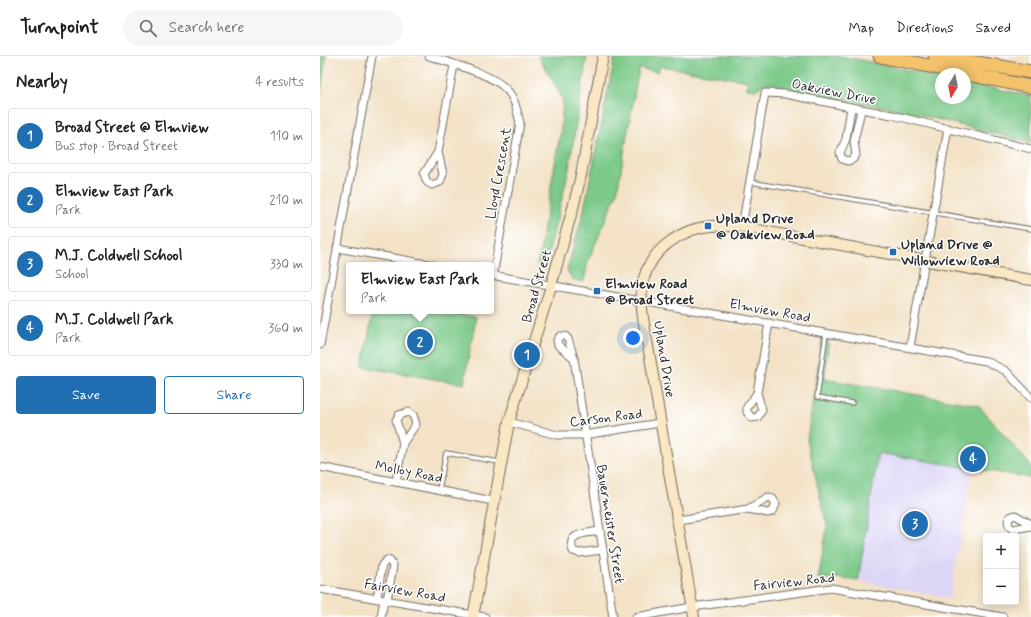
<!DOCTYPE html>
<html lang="en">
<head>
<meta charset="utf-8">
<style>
	:root { --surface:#fff; --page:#f6f6f6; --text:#222; --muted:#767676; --line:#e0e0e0; --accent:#1f6fb2 }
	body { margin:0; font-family:Mynerve,sans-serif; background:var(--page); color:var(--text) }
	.controls { position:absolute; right:12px; bottom:12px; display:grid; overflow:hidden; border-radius:4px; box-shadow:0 2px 10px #0003 }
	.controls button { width:36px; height:36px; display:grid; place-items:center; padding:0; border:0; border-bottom:1px solid var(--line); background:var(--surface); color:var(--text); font:20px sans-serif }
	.compass { position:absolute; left:615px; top:12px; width:36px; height:36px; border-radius:50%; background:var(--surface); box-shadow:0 2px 10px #0003; rotate:190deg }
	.you { position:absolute; left:313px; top:282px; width:14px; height:14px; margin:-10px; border:3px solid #fff; border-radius:50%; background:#1a73e8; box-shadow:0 0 0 6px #1a73e833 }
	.badge { display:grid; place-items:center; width:26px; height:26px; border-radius:50%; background:var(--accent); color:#fff; font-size:13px; font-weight:700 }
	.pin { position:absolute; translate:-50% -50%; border:2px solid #fff; box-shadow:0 1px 4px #0006 }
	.popup { position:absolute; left:26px; top:206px; width:148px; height:52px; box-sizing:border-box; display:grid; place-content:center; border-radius:4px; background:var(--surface); filter:drop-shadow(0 1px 3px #0005); font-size:13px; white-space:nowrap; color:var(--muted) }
	.popup b { font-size:15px; color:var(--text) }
	.popup::after { content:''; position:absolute; left:50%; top:100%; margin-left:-8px; border:8px solid transparent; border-top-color:var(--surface) }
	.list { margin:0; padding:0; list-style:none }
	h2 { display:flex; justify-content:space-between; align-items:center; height:52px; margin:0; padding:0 16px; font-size:17px }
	h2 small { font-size:13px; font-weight:400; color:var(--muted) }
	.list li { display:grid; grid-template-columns:26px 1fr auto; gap:12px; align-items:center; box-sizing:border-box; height:56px; margin:0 8px 8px; padding:0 8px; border:1px solid var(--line); border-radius:4px }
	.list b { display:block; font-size:15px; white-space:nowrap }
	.list p { margin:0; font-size:13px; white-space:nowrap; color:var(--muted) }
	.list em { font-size:13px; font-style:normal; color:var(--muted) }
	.actions { display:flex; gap:8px; padding:12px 16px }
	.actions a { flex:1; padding:9px 0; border:1px solid var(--accent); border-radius:4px; text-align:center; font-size:14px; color:var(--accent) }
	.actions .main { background:var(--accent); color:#fff }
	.icon { flex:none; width:22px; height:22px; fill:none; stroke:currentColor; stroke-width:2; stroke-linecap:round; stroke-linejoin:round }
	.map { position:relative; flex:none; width:711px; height:561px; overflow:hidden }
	header { display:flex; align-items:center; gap:24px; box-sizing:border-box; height:56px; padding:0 20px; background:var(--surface); border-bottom:1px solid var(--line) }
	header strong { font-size:19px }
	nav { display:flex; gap:22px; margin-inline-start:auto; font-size:14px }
	.search { width:280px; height:36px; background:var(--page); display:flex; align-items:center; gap:10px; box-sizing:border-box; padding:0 14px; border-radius:22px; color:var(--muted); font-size:15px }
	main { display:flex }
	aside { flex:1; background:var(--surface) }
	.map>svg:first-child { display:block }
</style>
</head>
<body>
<header>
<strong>Turnpoint</strong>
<div class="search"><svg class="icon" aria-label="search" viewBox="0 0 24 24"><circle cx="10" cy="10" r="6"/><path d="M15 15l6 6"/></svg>Search here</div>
<nav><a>Map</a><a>Directions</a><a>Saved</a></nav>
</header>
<main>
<aside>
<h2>Nearby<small>4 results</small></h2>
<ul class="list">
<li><span class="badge">1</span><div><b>Broad Street @ Elmview</b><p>Bus stop · Broad Street</p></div><em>110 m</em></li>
<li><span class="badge">2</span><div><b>Elmview East Park</b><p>Park</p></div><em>210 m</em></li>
<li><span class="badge">3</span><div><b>M.J. Coldwell School</b><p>School</p></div><em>330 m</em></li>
<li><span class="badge">4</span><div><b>M.J. Coldwell Park</b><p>Park</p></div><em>360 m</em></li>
</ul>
<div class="actions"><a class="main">Save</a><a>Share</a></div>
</aside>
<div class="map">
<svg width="711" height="561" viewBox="0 0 711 561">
	<rect width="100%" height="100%" fill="#fff"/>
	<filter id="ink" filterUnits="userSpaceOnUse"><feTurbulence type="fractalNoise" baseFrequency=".025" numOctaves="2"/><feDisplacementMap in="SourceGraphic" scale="8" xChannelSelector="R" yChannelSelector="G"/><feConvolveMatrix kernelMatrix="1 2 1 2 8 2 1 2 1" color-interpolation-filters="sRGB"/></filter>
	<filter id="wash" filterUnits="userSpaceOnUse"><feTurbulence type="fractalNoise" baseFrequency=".012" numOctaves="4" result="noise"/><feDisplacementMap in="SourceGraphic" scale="16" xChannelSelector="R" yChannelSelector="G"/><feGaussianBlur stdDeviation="0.9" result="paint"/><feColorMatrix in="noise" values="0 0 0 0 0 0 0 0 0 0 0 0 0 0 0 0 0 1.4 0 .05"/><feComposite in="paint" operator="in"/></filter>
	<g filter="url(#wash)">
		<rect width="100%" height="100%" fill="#f3e2c6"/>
		<polygon fill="#ddd5f6" points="558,397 652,412 630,542 538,525"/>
		<g fill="#7bc989" stroke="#537a5a">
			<polygon points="0,0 6,0 0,40"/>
			<polygon points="218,0 267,0 249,113 227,203 217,211 241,73 243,43"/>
			<path d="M295,0h227l99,21v21h24v-16l66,14v47l-126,-32 -117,-22c-14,-5 -21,-10 -32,1l-9,-1 1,-8 -88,-15 -2,6 -19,-4 -22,125 -29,68 -4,20 -2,1 -10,-3 -5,-9 16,-56z"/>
			<polygon points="53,255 137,255 137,258 156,261 144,328 43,311"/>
			<polygon points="502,282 509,283 504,323 658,349 711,410 711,422 558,397 538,525 518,522 498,523 507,470 487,384"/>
		</g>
	</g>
	<g filter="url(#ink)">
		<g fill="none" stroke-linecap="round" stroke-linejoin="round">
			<defs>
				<g id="lane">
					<polyline points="430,126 711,173"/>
					<polyline points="506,278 497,341 532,347"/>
					<polyline points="119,434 126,397 179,406"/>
				</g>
				<g id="street">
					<path d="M109,0c21,7 63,18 77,33 9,9 11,22 14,34l-27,153"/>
					<polyline points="531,52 526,83 520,97 522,103 528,105 533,103 536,99 534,85 541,54"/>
					<polyline points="118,96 104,118 107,126 112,129 120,126 123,118 118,96 134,9"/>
					<polyline points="422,171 445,37 465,38 572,59 711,93"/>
					<polyline points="17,192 113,209"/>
					<polyline points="171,219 666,305 686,315 711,342"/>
					<polyline points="0,289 52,0"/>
					<polyline points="590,291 628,72"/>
					<polyline points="254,302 238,289 237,284 240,280 245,280 248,283 254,302 293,561"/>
					<polyline points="437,337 427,351 427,356 432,362 438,361 442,354 437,337 449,267"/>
					<polyline points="189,366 237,379 264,379 340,367"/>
					<polyline points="0,411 173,445"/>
					<polyline points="76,426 83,387 96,368 93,359 88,356 79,359 76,364 83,387"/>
					<polyline points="358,464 428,453 448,457 453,455 456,448 453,443 448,441 428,453"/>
					<polyline points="711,468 695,459 690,461 688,465 689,470 692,473 711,470"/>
					<path d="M279,475c-13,3 -33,1 -26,20l6,2 23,-3"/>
					<polyline points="0,533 165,561"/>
					<polyline points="57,542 62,509 67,504 70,505 73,510 67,544"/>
					<polyline points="61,561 64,544"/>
					<polyline points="316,561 372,551 511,532 683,561"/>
				</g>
				<g id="secondary">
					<polyline points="153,561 189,366 231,230 253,152 261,119 283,0"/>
					<path d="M374,561c-14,-85 -30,-169 -43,-254 -4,-25 -14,-61 -7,-85 8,-29 38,-50 68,-52 9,-1 20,1 30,1l289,53"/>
				</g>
				<g id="highway">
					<polyline points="560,0 711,31"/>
					<polyline points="615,0 711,16"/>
				</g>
			</defs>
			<use href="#lane" stroke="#716b61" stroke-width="5.5"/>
			<use href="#street" stroke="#716b61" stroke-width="9"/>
			<use href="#secondary" stroke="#716b61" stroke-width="12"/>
			<use href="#highway" stroke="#716b61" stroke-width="15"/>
			<use href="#lane" stroke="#fff" stroke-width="3.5"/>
			<use href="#street" stroke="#fff" stroke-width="7"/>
			<use href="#secondary" stroke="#fae7c3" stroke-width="10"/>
			<use href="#highway" stroke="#f3c26a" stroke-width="13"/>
		</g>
	</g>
	<g fill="#1f6fb2" stroke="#fff" stroke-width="1.5">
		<rect x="384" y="166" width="8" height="8" rx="2"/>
		<rect x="569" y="192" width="8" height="8" rx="2"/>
		<rect x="273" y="231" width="8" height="8" rx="2"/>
	</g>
	<g text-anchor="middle" stroke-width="3" stroke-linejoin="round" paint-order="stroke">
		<g font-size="14" fill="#2b2b2b" stroke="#fff">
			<text transform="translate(514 35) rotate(11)" y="5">Oakview Drive</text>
			<text transform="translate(178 117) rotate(-80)" y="5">Lloyd Crescent</text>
			<text transform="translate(216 230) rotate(-74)" y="5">Broad Street</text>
			<text transform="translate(450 254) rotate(10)" y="5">Elmview Road</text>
			<text transform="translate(345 303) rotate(81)" y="5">Upland Drive</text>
			<text transform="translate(286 361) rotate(-7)" y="5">Carson Road</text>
			<text transform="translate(89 415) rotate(11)" y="5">Molloy Road</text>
			<text transform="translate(291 468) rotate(81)" y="5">Bauermeister Street</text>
			<text transform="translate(474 525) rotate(-6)" y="5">Fairview Road</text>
			<text transform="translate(85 534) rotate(10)" y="5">Fairview Road</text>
		</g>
		<g font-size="14" font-weight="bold" fill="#2b2b2b" stroke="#fff" text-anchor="start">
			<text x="396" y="167">Upland Drive<tspan x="396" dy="16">@ Oakview Road</tspan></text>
			<text x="581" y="193">Upland Drive @<tspan x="581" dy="16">Willowview Road</tspan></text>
			<text x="285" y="232">Elmview Road<tspan x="285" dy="16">@ Broad Street</tspan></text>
		</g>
	</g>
</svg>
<div class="controls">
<button>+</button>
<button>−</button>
</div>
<svg class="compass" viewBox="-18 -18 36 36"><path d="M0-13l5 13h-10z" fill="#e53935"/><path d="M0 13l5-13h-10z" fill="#767676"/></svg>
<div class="you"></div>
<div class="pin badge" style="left:207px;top:299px">1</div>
<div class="pin badge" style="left:100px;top:286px">2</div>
<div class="popup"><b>Elmview East Park</b>Park</div>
<div class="pin badge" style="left:595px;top:468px">3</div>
<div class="pin badge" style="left:653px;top:403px">4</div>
</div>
</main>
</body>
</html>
